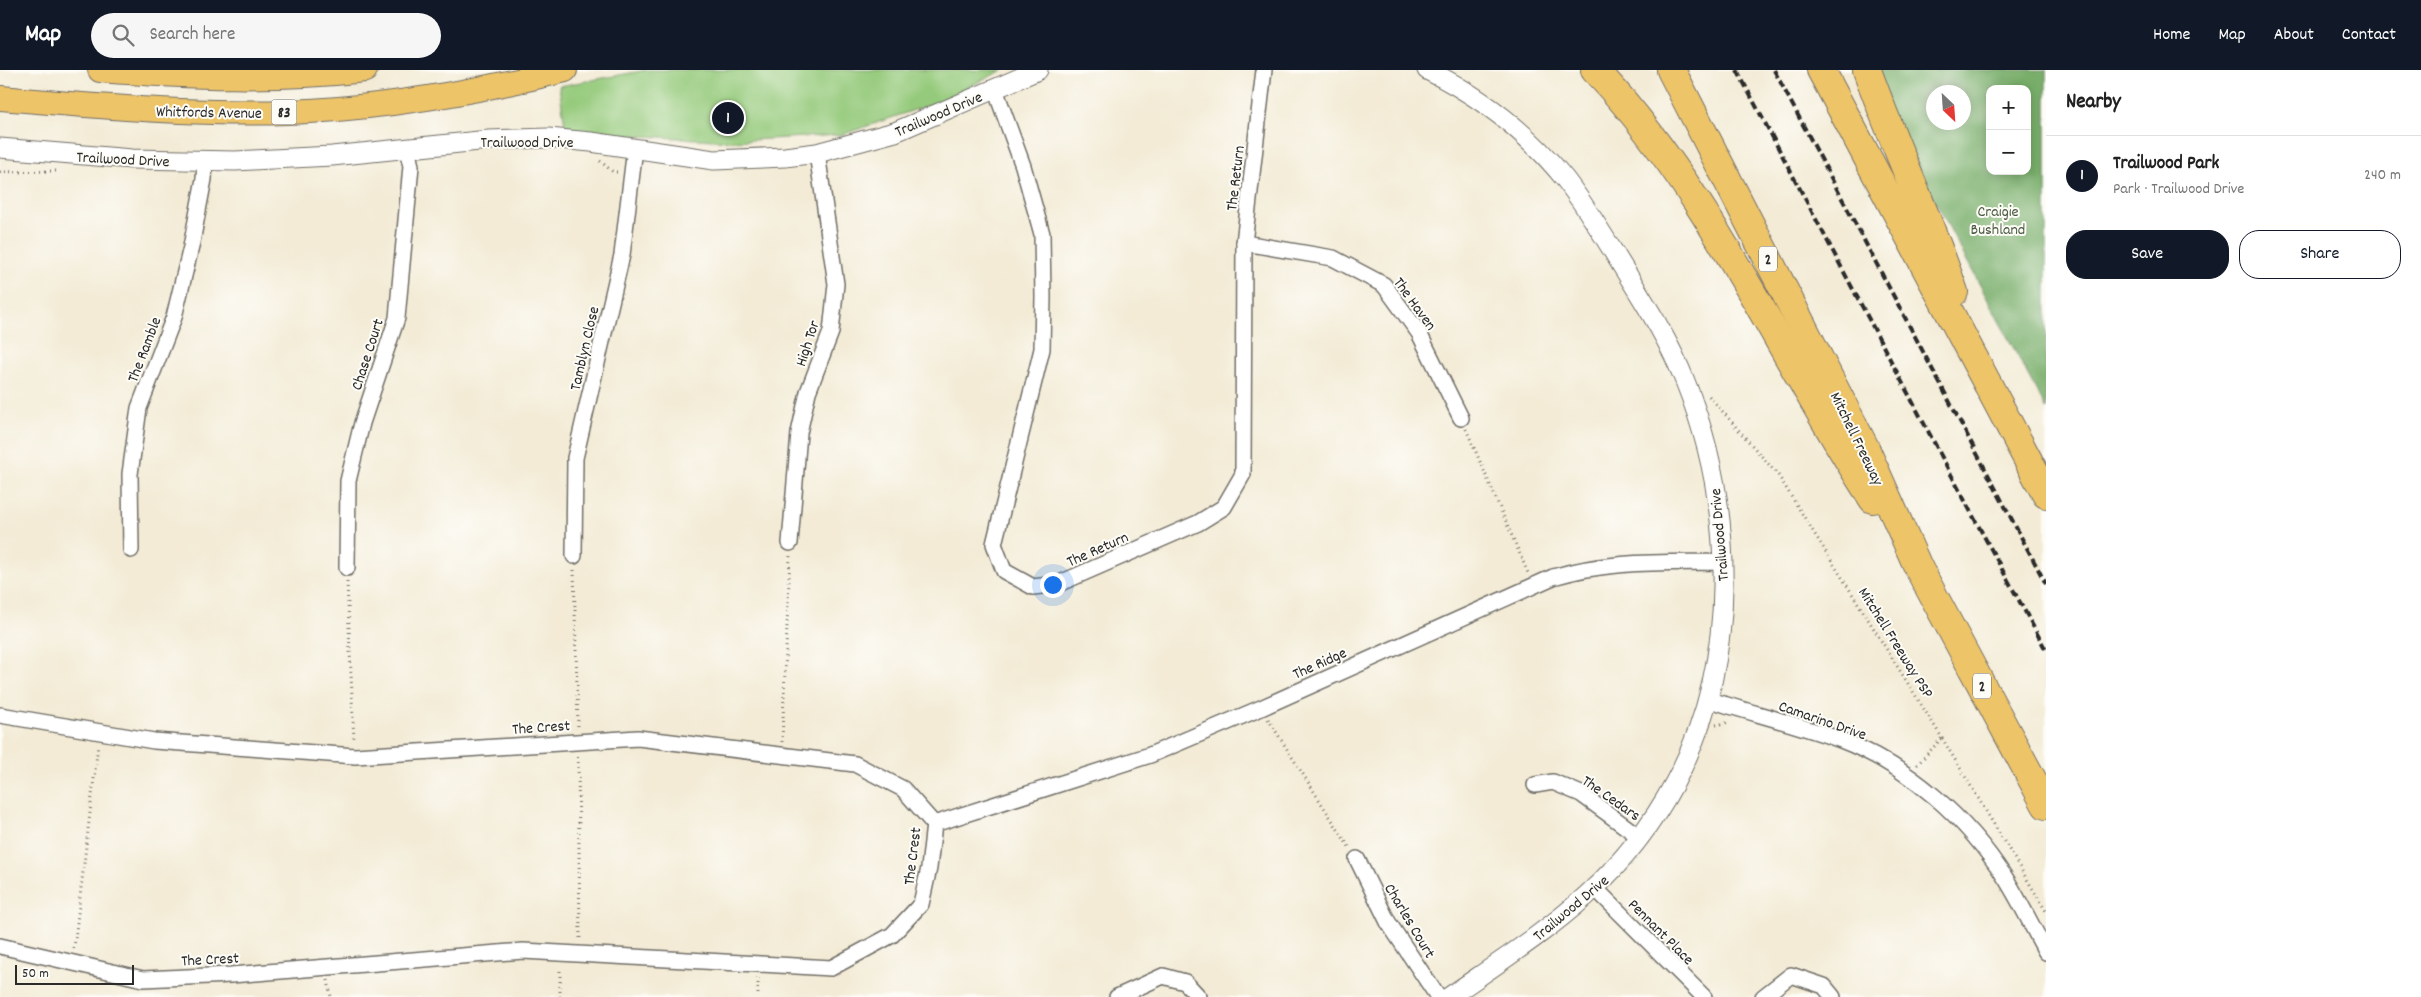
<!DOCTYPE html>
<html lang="en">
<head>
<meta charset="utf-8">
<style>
	:root { --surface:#fff; --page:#f6f6f6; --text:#222; --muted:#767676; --line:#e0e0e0; --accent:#111827 }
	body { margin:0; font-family:Dekko,sans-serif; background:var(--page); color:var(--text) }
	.controls { position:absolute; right:15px; top:15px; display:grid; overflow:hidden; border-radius:10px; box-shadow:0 2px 12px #0003 }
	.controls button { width:45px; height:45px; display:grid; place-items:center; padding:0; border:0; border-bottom:1px solid var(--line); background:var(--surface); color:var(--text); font:25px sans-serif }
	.compass { position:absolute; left:1926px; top:15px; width:45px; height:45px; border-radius:50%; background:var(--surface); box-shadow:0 2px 12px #0003; rotate:155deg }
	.scale { position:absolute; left:15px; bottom:12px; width:119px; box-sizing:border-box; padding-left:5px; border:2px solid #2b2b2b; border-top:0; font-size:14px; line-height:18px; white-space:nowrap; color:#2b2b2b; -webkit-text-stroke:4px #fdfcf7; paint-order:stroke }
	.you { position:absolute; left:1052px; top:514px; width:18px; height:18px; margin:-12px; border:4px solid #fff; border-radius:50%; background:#1a73e8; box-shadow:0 0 0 8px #1a73e833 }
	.badge { display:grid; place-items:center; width:32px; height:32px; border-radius:50%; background:var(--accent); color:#fff; font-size:16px; font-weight:700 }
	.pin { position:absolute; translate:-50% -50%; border:2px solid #fff; box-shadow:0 1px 5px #0006 }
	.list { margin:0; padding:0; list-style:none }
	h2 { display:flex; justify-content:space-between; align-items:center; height:65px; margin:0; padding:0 20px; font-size:21px }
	h2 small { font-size:16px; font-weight:400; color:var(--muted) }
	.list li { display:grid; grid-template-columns:32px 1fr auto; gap:15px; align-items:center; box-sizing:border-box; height:80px; padding:0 20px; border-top:1px solid var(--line) }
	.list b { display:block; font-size:19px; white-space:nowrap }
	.list p { margin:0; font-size:16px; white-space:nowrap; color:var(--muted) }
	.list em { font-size:16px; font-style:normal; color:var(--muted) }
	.actions { display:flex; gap:10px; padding:15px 20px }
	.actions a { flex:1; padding:11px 0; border:1px solid var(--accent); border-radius:20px; text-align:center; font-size:18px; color:var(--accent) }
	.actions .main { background:var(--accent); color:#fff }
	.icon { flex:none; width:28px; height:28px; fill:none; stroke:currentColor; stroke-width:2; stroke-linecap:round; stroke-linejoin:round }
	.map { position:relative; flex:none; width:2046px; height:927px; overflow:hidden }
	header { display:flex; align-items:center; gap:30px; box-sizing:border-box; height:70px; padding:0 25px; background:var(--accent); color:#fff }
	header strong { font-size:24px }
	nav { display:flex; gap:28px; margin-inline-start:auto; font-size:18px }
	.search { width:350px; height:45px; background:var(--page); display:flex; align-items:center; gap:12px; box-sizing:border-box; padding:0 18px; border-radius:28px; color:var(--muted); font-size:19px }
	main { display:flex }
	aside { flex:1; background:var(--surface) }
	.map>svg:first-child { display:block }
</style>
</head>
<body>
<header>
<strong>Map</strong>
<div class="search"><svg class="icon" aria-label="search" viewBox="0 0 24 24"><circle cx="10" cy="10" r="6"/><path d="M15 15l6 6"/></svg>Search here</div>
<nav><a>Home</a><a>Map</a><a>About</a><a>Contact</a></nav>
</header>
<main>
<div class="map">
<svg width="2046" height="927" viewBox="0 0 2046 927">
	<rect width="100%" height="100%" fill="#fdfcf7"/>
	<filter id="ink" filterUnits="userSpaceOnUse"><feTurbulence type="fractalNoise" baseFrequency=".02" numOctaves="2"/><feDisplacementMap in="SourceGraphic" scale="10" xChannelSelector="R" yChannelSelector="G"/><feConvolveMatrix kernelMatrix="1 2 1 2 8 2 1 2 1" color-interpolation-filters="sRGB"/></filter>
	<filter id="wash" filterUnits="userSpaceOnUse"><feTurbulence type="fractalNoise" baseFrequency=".0096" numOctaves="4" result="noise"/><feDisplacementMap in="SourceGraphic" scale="20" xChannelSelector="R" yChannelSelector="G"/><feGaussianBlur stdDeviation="1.12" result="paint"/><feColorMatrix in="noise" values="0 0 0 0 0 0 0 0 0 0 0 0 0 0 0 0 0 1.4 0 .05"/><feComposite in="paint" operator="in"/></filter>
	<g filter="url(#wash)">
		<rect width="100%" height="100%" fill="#f3ebd6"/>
		<polygon fill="#95ca7b" stroke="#607a53" points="647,0 1003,0 935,33 841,65 734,71 566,62 559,16"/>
		<path fill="#78ae6b" stroke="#526c4b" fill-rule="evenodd" d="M1865,0h181v339zM1990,19h37v82h-37zM1934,22h30v30h-30z"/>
	</g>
	<g filter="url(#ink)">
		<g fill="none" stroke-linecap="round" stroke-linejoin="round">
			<defs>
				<g id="minor">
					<polyline points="995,19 1023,96 1042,164 1043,227 1042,279 994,474 1004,501 1033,517 1058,514 1198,453 1224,437 1243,404 1244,173 1264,0"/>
					<polyline points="1244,173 1333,188 1384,215 1419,263 1461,348"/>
					<polyline points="790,473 799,363 808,322 831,262 836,214 817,83"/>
					<polyline points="131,480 130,404 139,338 174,247 191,177 204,109 205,91"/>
					<polyline points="574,486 575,388 622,185 635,78"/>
					<polyline points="347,498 348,411 362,353 397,248 411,96 407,79"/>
					<path d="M1707,629c44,14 90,25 134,41 68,26 127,79 165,139 15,24 27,49 40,73"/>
					<polyline points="0,645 154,671 355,686 638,668 855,694 903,719 934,754 929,798 921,834 892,865 831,898 523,881 231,905 143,909 0,876"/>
					<polyline points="1535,715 1553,712 1581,724 1641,768"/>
					<path d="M934,754l216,-69 111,-47 292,-131c55,-17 111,-14 169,-15"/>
					<polyline points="1357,789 1388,852 1438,927"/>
					<polyline points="1596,819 1704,927"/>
					<polyline points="1117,927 1163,906 1185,912 1199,927"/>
					<polyline points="1763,927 1791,905 1824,916 1833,927"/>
				</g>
				<g id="tertiary">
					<path d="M1427,0c53,26 101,63 138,109 20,26 37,54 54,82 24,39 49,77 66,120 50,125 55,280 -10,401 -56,105 -132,150 -226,215"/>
					<polyline points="0,78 132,89 235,91 332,86 489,70 548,68 591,72 714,90 785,87 817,83 895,62 1038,0"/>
				</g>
				<g id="primary">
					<path d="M100,0c89,7 177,10 265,0"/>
					<path d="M0,28c96,8 192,17 288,14 92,-3 187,-20 277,-42"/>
				</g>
				<g id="motorway">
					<path d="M1595,0c118,124 185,287 278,429"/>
					<polyline points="1671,0 1865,378 1918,497 2046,735"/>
					<polyline points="1821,0 2046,424"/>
					<path d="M1867,0c27,75 61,146 87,222"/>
				</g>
			</defs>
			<use href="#minor" stroke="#716e67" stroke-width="18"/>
			<use href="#tertiary" stroke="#716e67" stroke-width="21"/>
			<use href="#primary" stroke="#716e67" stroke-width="26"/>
			<use href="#motorway" stroke="#716e67" stroke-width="30"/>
			<g stroke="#716e67" stroke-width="3" stroke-dasharray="1 4" stroke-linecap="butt">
				<polyline points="600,91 613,102 617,102"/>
				<polyline points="0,102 57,101"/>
				<polyline points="1709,326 1778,405 1942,668 2046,841"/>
				<polyline points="1466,359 1528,503"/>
				<polyline points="574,500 578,658"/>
				<polyline points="347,512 354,671"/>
				<polyline points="1268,649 1349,777"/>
				<polyline points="1716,655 1730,652"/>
				<polyline points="782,672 790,486"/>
				<polyline points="578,687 580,871"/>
				<polyline points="1917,695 1942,668"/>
				<polyline points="74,878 98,675"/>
				<polyline points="758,908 758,927"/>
				<polyline points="328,910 331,927"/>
				<polyline points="560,927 560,897"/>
			</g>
			<use href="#minor" stroke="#fff" stroke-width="15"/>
			<use href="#tertiary" stroke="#fff" stroke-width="19"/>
			<use href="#primary" stroke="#eec469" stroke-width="24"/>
			<use href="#motorway" stroke="#eec469" stroke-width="28"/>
			<g stroke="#2b2b2b" stroke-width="4" stroke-dasharray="8 4" stroke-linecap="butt">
				<polyline points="1737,0 1973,446 2046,580"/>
				<polyline points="1774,0 2046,514"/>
			</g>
		</g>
	</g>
	<g text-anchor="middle" stroke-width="4" stroke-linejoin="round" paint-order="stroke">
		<g fill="#fdfcf7" stroke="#6a6a68" stroke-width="1">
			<rect x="271.5" y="29.5" width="25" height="25" rx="4"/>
			<rect x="1759" y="176.5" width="18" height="25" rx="4"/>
			<rect x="1973" y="603.5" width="18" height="25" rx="4"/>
		</g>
		<g font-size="15" font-weight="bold" fill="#2b2b2b">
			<text x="284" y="47">83</text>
			<text x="1768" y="194">2</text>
			<text x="1982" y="621">2</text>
		</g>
		<g font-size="16" fill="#2b2b2b" stroke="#fdfcf7">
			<text transform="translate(209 41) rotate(1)" y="6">Whitfords Avenue</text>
			<text transform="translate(938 43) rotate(-23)" y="6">Trailwood Drive</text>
			<text x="527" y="77">Trailwood Drive</text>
			<text transform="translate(123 88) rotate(3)" y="6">Trailwood Drive</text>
			<text transform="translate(1234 108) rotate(-83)" y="6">The Return</text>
			<text transform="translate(1416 233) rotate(54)" y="6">The Haven</text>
			<text transform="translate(806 273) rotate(-72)" y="6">High Tor</text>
			<text transform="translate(583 278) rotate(-77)" y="6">Tamblyn Close</text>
			<text transform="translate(143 279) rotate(-69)" y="6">The Ramble</text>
			<text transform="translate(366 284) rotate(-72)" y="6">Chase Court</text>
			<text transform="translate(1858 368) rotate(64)" y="6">Mitchell Freeway</text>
			<text transform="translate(1718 465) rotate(-95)" y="6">Trailwood Drive</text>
			<text transform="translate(1097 478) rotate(-24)" y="6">The Return</text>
			<text transform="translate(1897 572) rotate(58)" y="6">Mitchell Freeway PSP</text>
			<text transform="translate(1319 592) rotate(-24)" y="6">The Ridge</text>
			<text transform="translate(1823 649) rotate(19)" y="6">Camarino Drive</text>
			<text transform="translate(541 656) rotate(-4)" y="6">The Crest</text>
			<text transform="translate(1612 727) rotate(35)" y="6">The Cedars</text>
			<text transform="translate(911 786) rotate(-83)" y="6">The Crest</text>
			<text transform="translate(1570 837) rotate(-40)" y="6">Trailwood Drive</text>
			<text transform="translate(1411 850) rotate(59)" y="6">Charles Court</text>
			<text transform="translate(1662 861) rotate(45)" y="6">Pennant Place</text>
			<text transform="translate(210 888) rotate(-3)" y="6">The Crest</text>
		</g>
		<g font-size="16" fill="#4b5b43" stroke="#fdfcf7">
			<text x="1998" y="146">Craigie<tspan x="1998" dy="18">Bushland</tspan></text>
		</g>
	</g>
</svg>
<div class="controls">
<button>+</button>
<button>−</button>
</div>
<svg class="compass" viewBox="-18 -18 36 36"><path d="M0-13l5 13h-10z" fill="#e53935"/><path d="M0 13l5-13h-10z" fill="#767676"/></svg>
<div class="scale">50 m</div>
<div class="you"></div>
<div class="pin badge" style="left:728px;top:48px">1</div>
</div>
<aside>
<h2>Nearby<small></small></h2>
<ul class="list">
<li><span class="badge">1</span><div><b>Trailwood Park</b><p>Park · Trailwood Drive</p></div><em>240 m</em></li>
</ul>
<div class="actions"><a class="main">Save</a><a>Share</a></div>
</aside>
</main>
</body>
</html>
